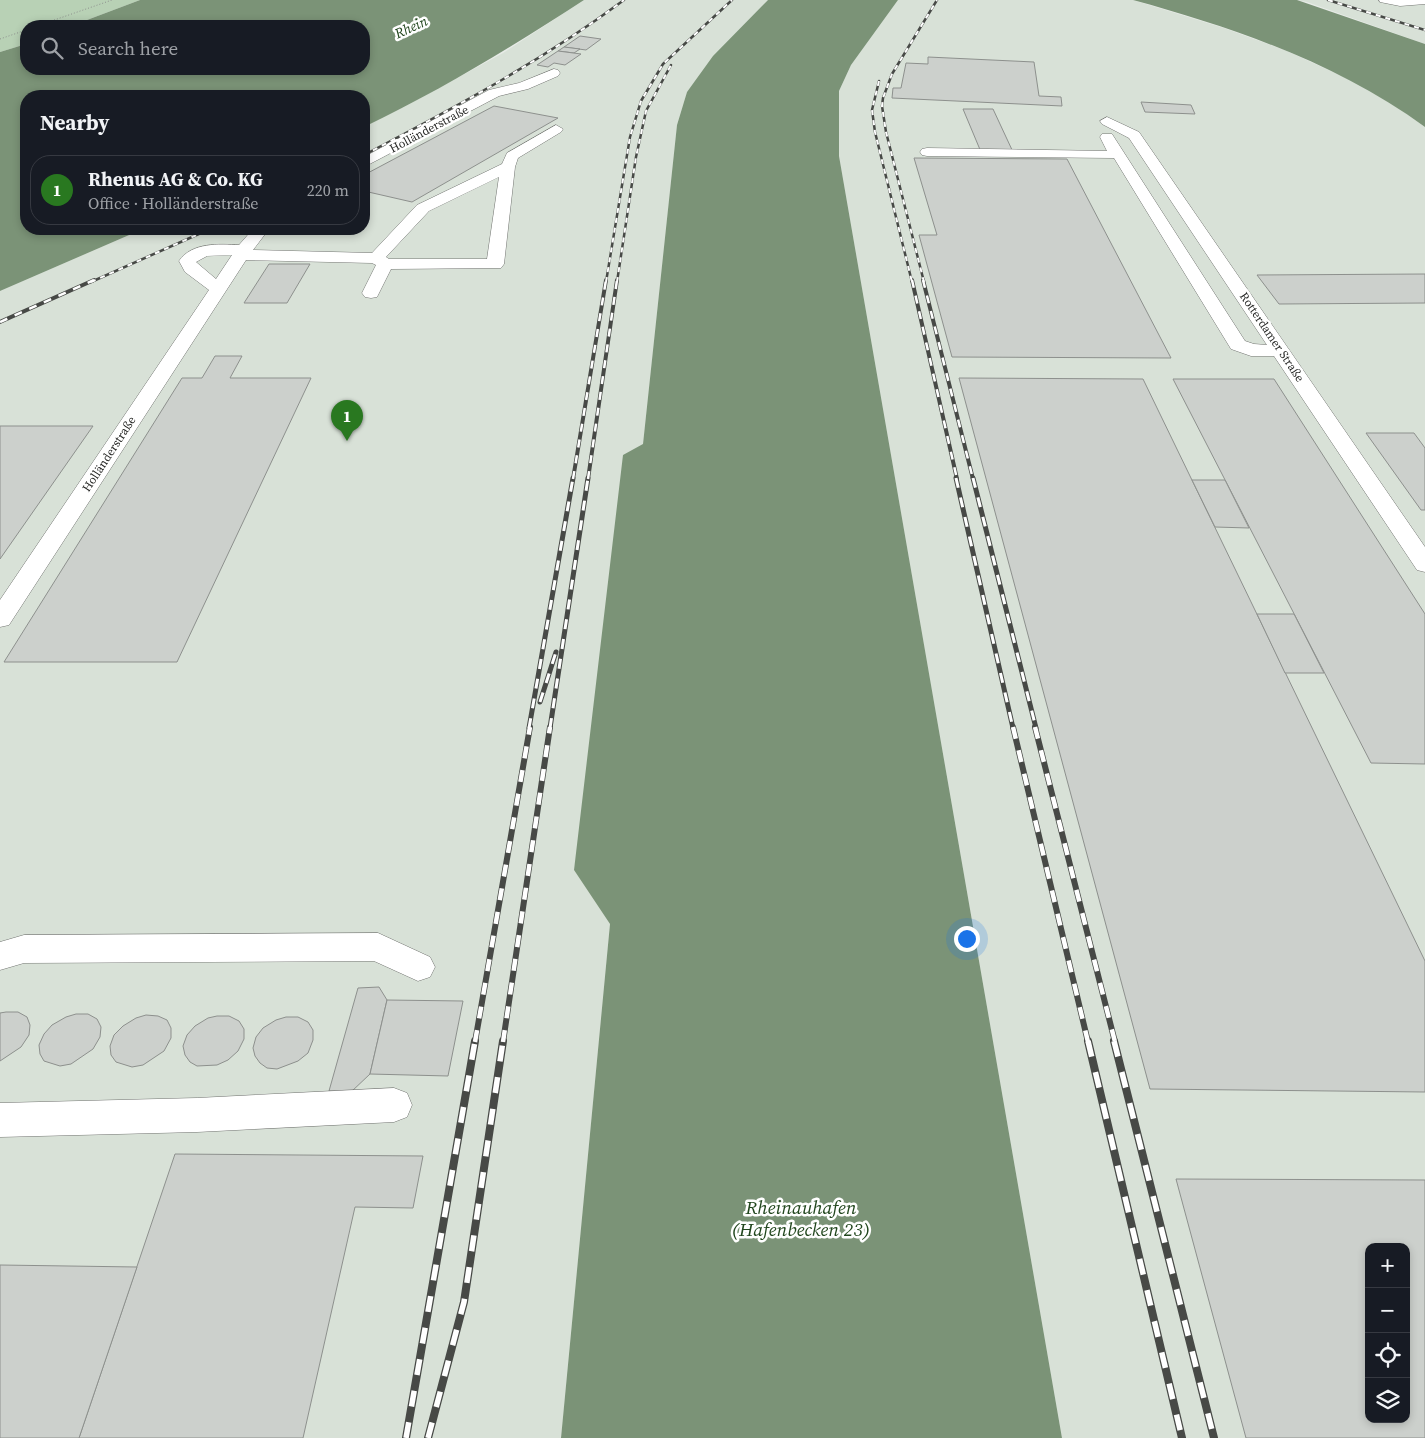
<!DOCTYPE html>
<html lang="en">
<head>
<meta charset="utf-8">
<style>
	:root { --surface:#171b24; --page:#20242c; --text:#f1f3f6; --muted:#9ea1a6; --line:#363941; --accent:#297820 }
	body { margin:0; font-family:"Source Serif 4",serif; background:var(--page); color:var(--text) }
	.controls { position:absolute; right:15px; bottom:15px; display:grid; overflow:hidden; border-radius:10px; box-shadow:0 2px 8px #0003 }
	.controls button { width:45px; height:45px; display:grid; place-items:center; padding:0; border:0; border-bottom:1px solid var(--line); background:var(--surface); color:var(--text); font:25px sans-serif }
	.you { position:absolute; left:966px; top:938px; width:18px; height:18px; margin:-12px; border:4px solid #fff; border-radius:50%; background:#1a73e8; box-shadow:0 0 0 8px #1a73e833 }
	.badge { display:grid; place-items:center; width:32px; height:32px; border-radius:50%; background:var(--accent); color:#fff; font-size:16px; font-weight:700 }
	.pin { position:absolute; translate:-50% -41px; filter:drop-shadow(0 1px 2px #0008) }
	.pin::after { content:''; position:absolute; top:26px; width:18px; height:15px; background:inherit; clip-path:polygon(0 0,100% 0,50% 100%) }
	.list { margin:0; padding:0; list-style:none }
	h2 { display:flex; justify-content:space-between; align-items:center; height:65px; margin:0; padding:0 20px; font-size:21px }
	h2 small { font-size:16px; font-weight:400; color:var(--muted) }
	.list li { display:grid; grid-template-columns:32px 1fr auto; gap:15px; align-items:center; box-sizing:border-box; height:70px; margin:0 10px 10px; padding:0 10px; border:1px solid var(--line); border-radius:20px }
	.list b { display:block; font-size:19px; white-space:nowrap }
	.list p { margin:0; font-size:16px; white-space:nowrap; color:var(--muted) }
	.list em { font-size:16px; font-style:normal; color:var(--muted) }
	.icon { flex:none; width:28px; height:28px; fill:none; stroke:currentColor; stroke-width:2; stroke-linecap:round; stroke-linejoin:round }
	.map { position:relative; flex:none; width:1425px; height:1438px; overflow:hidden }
	.search { position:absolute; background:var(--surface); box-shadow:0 2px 8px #0003; left:20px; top:20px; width:350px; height:55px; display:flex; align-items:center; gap:12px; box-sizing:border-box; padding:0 18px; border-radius:20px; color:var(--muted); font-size:19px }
	.panel { position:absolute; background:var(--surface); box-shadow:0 2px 8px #0003; left:20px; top:90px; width:350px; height:145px; border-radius:20px }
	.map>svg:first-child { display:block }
</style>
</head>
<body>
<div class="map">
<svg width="1425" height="1438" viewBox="0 0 1425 1438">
	<rect width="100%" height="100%" fill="#e7ebe7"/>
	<g fill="#d8e1d7" fill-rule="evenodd">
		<polygon points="584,0 768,0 687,92 677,125 643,444 574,870 610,924 561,1438 0,1438 0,291 143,229 364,229 364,127 404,107 503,53"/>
		<path d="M898,0h235l91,28 63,23 72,33 45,28 21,15v1311h-363l-223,-1282v-65l12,-26zM1369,1247h37v172h-37z"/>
		<polygon points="1297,0 1425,0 1425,44 1307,2"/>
	</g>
	<polygon fill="#b8d1b5" points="0,0 140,0 71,26 26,26 26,44 0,52"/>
	<g fill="#7b9377">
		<path d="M140,0h444c-71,46 -143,90 -220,127v-31h-338v133h117l-143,62v-239l26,-8v25h338v-43h-293z"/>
		<polygon points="768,0 898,0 851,65 839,91 839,156 1062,1438 561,1438 610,924 574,870 623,455 643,444 677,125 687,92 713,56"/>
		<path d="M1133,0h164l128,44v83c-86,-63 -190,-99 -292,-127z"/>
	</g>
	<g fill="#ccd0cc" stroke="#8d908d" fill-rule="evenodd">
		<polygon points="580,36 601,39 586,50 564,47"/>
		<polygon points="564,47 580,49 574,53 558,51"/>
		<polygon points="558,51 581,54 565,65 554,63 548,67 537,65"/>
		<polygon points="928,57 1034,62 1039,96 1061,97 1062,106 892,98 893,88 901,88 906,63 928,64"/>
		<polygon points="1141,102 1191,105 1195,114 1145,112"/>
		<polygon points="494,106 558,118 412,202 364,191 364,175"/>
		<polygon points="963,109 993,109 1013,152 981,152"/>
		<polygon points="914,158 1067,159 1171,358 952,357 919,235 937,235"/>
		<polygon points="269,264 310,264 287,303 244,303"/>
		<polygon points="1425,274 1425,303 1279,304 1257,275"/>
		<polygon points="215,356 242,356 230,378 311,378 177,662 4,662 182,378 202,378"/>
		<polygon points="959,378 1143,379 1425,961 1425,1092 1150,1089"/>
		<polygon points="1173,379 1274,379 1425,614 1425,764 1371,763"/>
		<polygon points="0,426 93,426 0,559"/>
		<polygon points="1366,433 1414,433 1425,448 1425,510 1421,510"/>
		<polygon points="1192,480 1225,480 1249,528 1215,527"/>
		<polygon points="1257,614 1294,614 1324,673 1285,673"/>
		<polygon points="379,987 387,1000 370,1074 351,1092 329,1091 358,988"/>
		<polygon points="387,1000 463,1001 448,1076 370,1074"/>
		<polygon points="6,1012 18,1012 27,1017 30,1025 29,1035 21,1047 0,1061 0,1013"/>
		<polygon points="76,1014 88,1014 97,1019 101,1027 100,1037 93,1049 71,1064 60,1066 44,1061 40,1054 39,1045 44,1034 52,1025 66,1017"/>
		<polygon points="146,1015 158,1016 167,1020 171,1028 171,1038 164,1051 143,1065 132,1067 116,1062 111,1055 110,1046 114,1035 123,1026 136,1018"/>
		<polygon points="217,1016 229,1016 239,1021 244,1029 244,1039 238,1051 228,1060 217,1065 197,1066 190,1062 185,1055 183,1046 187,1035 195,1026 208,1018"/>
		<polygon points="286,1017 298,1017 308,1022 313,1030 313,1040 308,1053 298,1061 277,1069 267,1068 260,1063 255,1056 253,1048 256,1037 263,1028 276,1020"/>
		<polygon points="175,1154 423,1156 413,1208 355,1207 303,1438 79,1438"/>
		<path d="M1176,1179l249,1v258h-179zM1369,1247h37v172h-37z"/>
		<polygon points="0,1265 137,1267 79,1438 0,1438"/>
	</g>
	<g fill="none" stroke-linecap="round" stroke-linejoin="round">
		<defs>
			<g id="minor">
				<polygon points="1379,0 1425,0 1425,4 1400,6 1380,2"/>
				<polygon points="554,69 558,70 560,73 558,76 528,89 499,96 364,167 364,157 489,90 519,83"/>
				<polygon points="1107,117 1139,132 1425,547 1425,572 1417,570 1274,356 1251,356 1231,349 1114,158 927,156 922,155 920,152 922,149 927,148 1107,151 1100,137 1102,134 1112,134 1245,341 1254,344 1267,345 1129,138 1102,124 1100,121"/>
				<path d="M556,125l7,4 -2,3 -43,26 -3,9 -11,97 -3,4 -110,1 -14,28 -6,1 -6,-1 -3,-4 14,-28 -4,-2 -126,-3 -237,365 -9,2v-27l209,-310 -24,-18 -6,-11c13,-19 40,-17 60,-16l14,-16h16l-16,21 119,3 45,-48 85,-41 5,-11zM499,177l-12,82h-98l-3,-2 43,-46zM232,255l-16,24 -20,-17 11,-6z"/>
				<polygon points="378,933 430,957 435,967 430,977 418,981 374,961 24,963 0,970 0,942 24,935"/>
				<polygon points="394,1088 407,1093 412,1105 407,1117 394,1122 197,1132 0,1137 0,1103 197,1098"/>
			</g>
		</defs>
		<use href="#minor" stroke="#727471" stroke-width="1"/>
		<g stroke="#8d908d" stroke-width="1" stroke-dasharray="1 2" stroke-linecap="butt">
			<polyline points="37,26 112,0"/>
			<polyline points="0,39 26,30"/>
		</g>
		<use href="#minor" fill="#fff" fill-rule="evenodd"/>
		<defs>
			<g id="rail-far4">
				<polyline points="1328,0 1425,30"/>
				<polyline points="879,81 872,110 875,132 912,282"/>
				<path d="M364,155c90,-47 178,-94 260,-155"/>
				<polyline points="91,282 210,229"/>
				<polyline points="606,282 630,137 641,101 663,64 732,0"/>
				<polyline points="617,282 636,157 646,111 671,65"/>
				<polyline points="924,282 886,132 882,106 883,98 892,74 937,0"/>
			</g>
			<g id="rail-far3">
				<polyline points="912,280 957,479"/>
				<polyline points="923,280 973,479"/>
				<polyline points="0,322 94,280"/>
				<polyline points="573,479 606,280"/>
				<polyline points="588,479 617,280"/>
			</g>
			<g id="rail-far2">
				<polyline points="956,478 1013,728"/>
				<polyline points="973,478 1036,728"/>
				<polyline points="540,702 556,652"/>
				<polyline points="529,728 573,478"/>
				<polyline points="550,728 588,478"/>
			</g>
			<g id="rail-far1">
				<polyline points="1013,727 1088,1042"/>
				<polyline points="1035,727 1115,1042"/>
				<polyline points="475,1042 530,727"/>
				<polyline points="503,1042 550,727"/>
			</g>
			<g id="rail">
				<polyline points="1088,1041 1182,1438"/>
				<polyline points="1114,1041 1214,1438"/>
				<polyline points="406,1438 475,1041"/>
				<polyline points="428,1438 464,1302 503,1041"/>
			</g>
		</defs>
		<use href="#rail-far4" stroke="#474946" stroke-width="2.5"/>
		<use href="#rail-far3" stroke="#474946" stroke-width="4"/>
		<use href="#rail-far2" stroke="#474946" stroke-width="5"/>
		<use href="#rail-far1" stroke="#474946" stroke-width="6"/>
		<use href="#rail" stroke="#474946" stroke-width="8"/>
		<use href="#rail-far4" stroke="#fff" stroke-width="2" stroke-dasharray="5" stroke-linecap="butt"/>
		<use href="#rail-far3" stroke="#fff" stroke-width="2.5" stroke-dasharray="8" stroke-linecap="butt"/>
		<use href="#rail-far2" stroke="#fff" stroke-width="3" stroke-dasharray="10" stroke-linecap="butt"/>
		<use href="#rail-far1" stroke="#fff" stroke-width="4.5" stroke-dasharray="12" stroke-linecap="butt"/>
		<use href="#rail" stroke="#fff" stroke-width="5.5" stroke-dasharray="16" stroke-linecap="butt"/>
	</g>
	<g text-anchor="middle" stroke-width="5" stroke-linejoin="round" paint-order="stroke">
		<g font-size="12" fill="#282927" stroke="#fff">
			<text transform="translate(429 129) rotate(-28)" y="4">Holländerstraße</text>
			<text transform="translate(1272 337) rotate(56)" y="4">Rotterdamer Straße</text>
			<text transform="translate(109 454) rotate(-57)" y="4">Holländerstraße</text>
		</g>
		<g font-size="14" font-style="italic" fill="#21461d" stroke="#fff">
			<text transform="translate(411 27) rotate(-25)" y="5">Rhein</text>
		</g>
		<g font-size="19" font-style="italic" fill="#21461d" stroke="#fff">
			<text x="801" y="1214">Rheinauhafen<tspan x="801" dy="22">(Hafenbecken 23)</tspan></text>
		</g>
	</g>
</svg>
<div class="controls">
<button>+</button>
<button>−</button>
<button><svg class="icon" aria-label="locate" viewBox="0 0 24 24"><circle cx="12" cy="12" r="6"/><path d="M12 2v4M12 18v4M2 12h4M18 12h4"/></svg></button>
<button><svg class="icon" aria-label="layers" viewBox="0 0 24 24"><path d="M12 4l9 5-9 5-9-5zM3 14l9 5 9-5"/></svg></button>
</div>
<div class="you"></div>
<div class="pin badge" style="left:347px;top:441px">1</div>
<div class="search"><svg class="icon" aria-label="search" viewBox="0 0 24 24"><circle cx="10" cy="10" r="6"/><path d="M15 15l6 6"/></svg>Search here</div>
<section class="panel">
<h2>Nearby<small></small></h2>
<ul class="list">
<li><span class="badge">1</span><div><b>Rhenus AG &amp; Co. KG</b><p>Office · Holländerstraße</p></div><em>220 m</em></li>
</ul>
</section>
</div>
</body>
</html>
